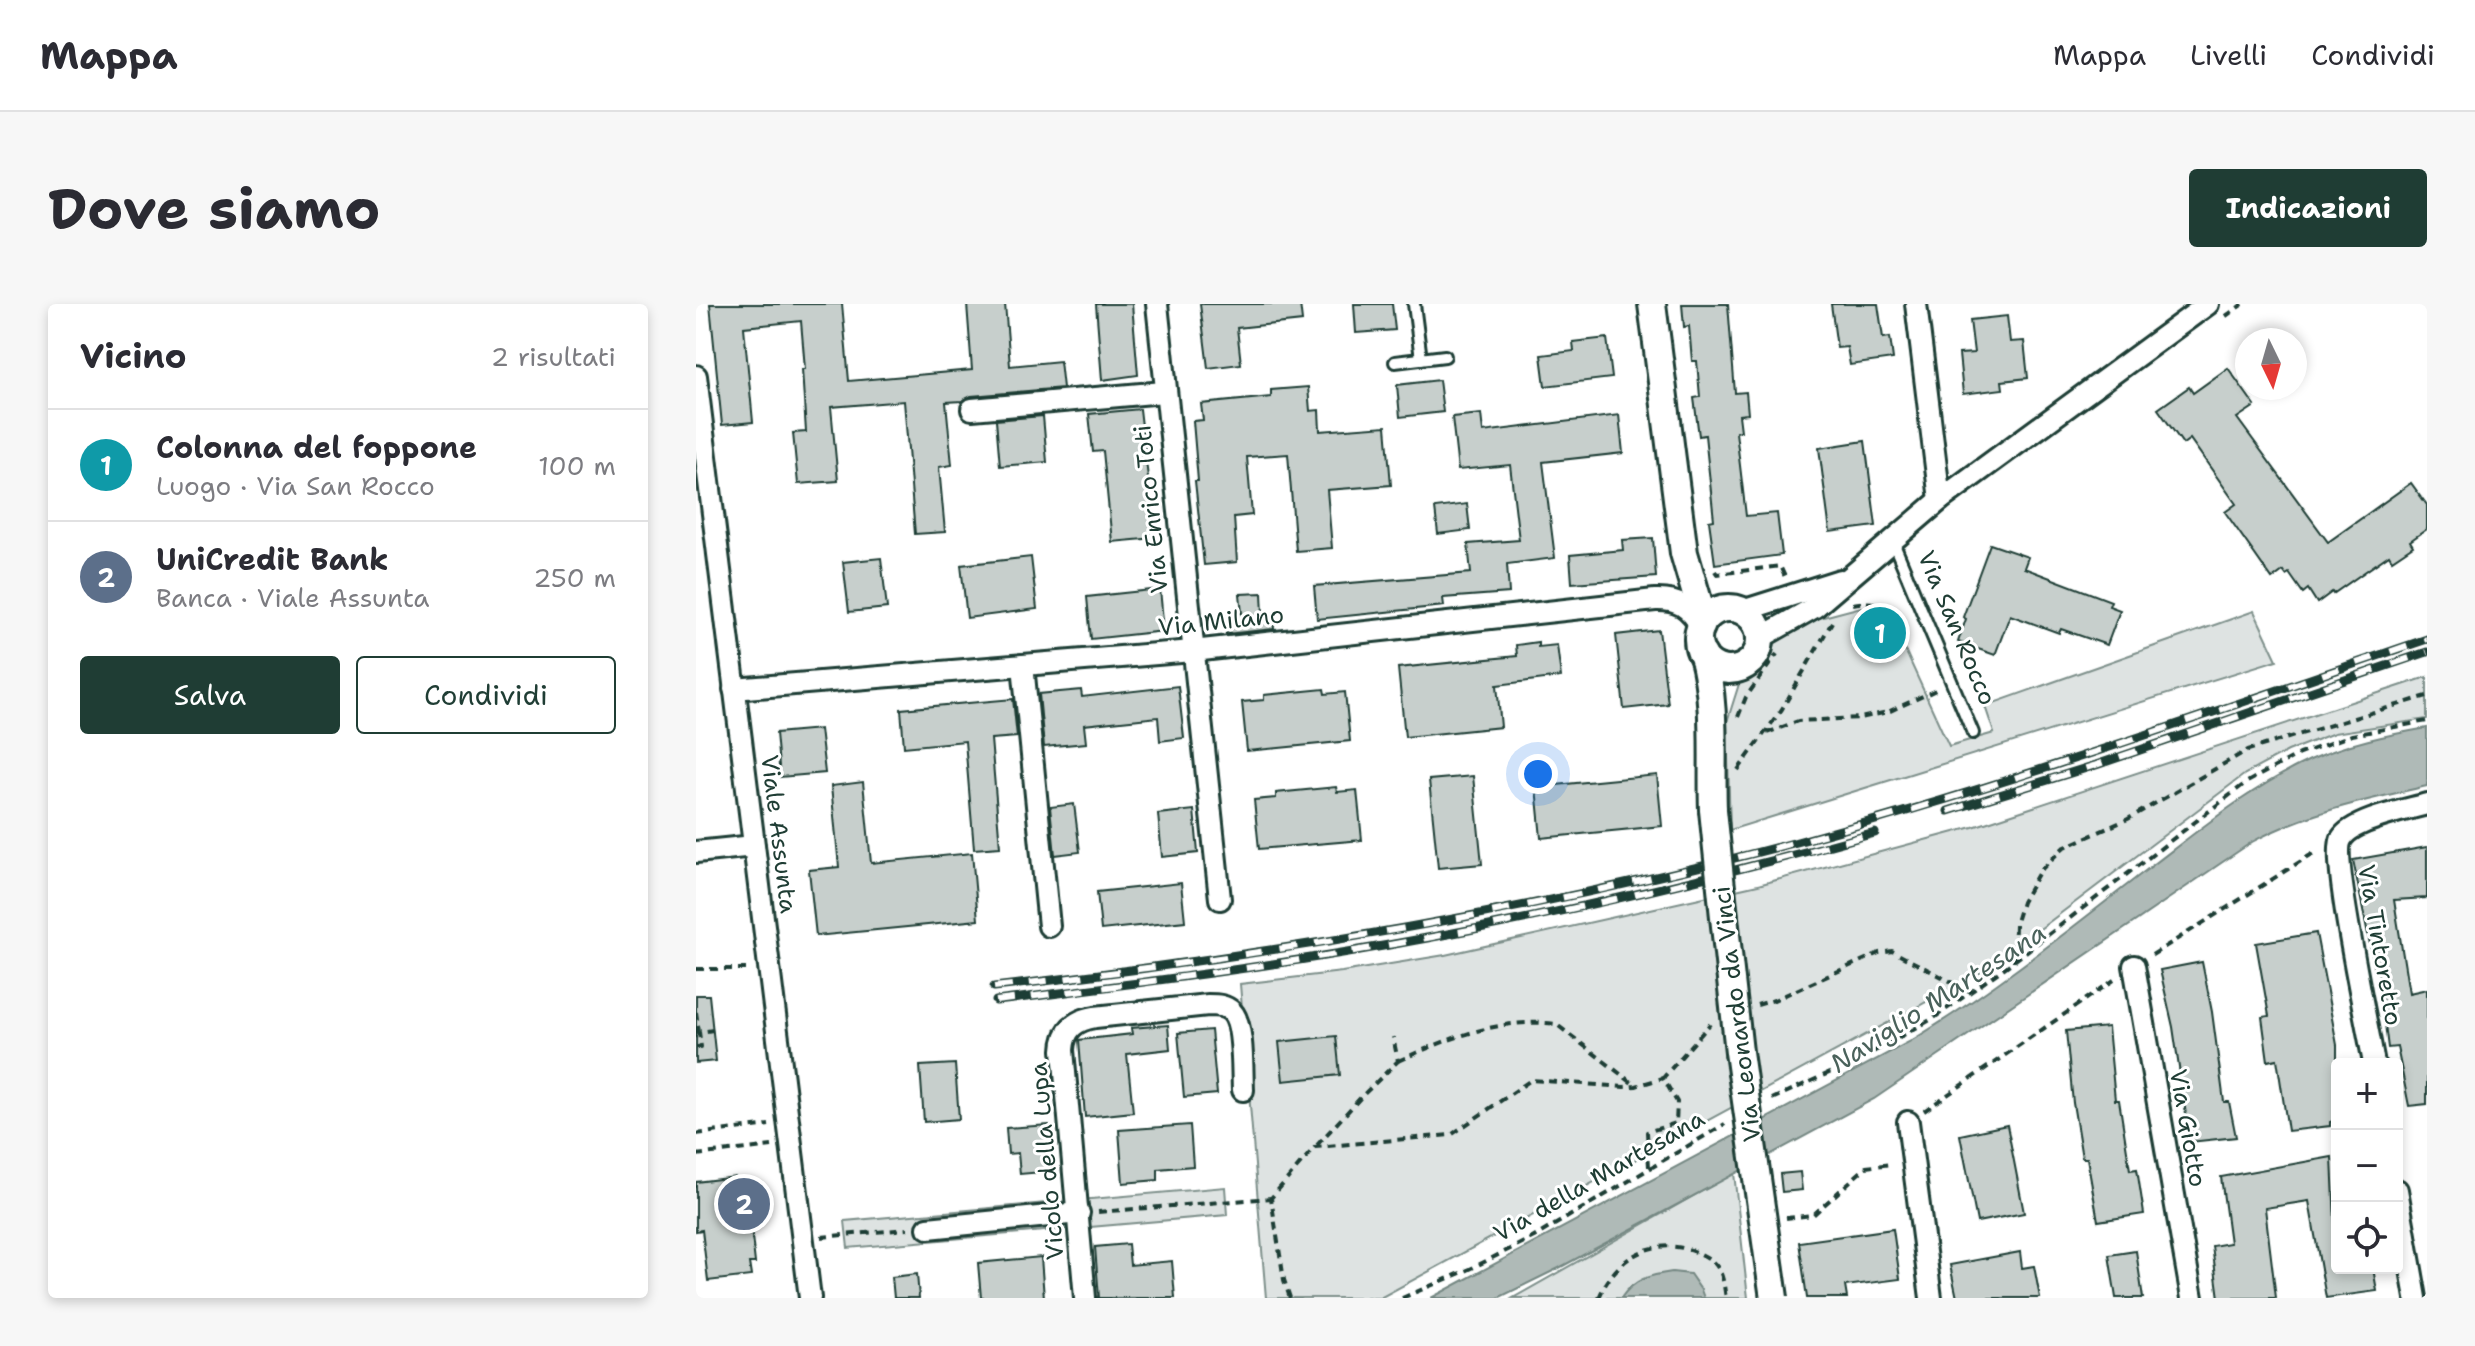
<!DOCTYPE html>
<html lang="it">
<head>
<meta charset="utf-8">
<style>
	:root { --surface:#fff; --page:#f7f7f7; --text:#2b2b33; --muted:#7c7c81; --line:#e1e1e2; --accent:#1f3d34 }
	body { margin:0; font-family:"Shantell Sans",sans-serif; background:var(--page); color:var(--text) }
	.controls { position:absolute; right:24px; bottom:24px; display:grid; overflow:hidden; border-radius:8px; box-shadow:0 4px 12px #0003 }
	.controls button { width:72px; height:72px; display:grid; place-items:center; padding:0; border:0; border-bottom:2px solid var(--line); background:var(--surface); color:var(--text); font:40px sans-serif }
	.compass { position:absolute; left:1539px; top:24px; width:72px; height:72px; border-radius:50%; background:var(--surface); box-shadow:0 4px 12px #0003; rotate:175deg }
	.you { position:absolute; left:842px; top:470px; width:28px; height:28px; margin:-20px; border:6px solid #fff; border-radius:50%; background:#1a73e8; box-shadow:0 0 0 12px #1a73e833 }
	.badge { display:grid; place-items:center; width:52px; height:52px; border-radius:50%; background:var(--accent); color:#fff; font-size:26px; font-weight:700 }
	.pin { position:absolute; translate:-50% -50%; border:4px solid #fff; box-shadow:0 2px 8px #0006 }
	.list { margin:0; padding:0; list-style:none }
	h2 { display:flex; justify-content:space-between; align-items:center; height:104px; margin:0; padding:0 32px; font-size:34px }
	h2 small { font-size:26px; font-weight:400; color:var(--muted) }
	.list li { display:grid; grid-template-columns:52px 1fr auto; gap:24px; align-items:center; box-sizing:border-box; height:112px; padding:0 32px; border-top:2px solid var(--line) }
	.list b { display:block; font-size:30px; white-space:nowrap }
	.list p { margin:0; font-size:26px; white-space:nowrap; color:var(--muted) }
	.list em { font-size:26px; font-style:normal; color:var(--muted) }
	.actions { display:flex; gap:16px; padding:24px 32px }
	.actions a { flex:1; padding:18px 0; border:2px solid var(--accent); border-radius:8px; text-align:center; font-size:28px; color:var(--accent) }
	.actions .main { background:var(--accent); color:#fff }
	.icon { flex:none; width:44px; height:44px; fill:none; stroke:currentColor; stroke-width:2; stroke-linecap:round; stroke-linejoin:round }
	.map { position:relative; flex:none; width:1731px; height:994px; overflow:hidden; border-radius:8px }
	header { display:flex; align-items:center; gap:48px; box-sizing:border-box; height:112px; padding:0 40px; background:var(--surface); border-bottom:2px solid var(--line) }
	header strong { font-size:38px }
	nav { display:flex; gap:44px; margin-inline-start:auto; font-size:28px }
	.intro { display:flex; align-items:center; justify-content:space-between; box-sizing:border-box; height:192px; padding:0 48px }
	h1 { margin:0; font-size:56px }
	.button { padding:20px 36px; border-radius:8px; background:var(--accent); color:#fff; font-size:28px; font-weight:700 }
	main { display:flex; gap:48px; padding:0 48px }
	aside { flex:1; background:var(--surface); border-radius:8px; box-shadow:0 4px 12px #0003 }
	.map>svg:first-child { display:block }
</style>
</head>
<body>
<header>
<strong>Mappa</strong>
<nav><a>Mappa</a><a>Livelli</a><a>Condividi</a></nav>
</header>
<div class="intro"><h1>Dove siamo</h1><a class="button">Indicazioni</a></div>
<main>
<aside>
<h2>Vicino<small>2 risultati</small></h2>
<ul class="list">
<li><span class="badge" style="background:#0f9aa8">1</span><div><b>Colonna del foppone</b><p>Luogo · Via San Rocco</p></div><em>100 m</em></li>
<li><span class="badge" style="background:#5c6f8a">2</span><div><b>UniCredit Bank</b><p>Banca · Viale Assunta</p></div><em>250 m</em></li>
</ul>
<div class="actions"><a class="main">Salva</a><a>Condividi</a></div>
</aside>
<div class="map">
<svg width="1731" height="994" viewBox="0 0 1731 994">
	<rect width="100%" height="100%" fill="#fff"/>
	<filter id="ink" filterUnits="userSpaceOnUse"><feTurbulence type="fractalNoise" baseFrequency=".0125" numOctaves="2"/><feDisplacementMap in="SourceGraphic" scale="16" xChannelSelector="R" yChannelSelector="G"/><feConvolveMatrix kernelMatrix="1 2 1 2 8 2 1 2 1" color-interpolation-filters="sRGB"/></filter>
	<g filter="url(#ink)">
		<g fill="#dee3e2" stroke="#7e908b" stroke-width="2">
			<polygon points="1165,303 1194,313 1253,442 1298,429 1289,402 1558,307 1581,356 1034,526 1031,418 1043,380 1080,335 1116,316"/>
			<polygon points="1731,373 1731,415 1638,429 1592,447 1549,470 1291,665 684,994 570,994 544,680 646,668 749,651 1062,581 1277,523"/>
			<polygon points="1038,869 1052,994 817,994"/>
			<polygon points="529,883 531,911 152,944 149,917"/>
		</g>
		<g fill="#afbab7" stroke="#758883" stroke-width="2">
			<path d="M1731,424v58c-60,14 -121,26 -175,56l-378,257 -315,169 -61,30h-67l478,-256c83,-50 159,-111 236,-171 53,-40 104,-83 165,-111 38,-17 77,-25 117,-32z"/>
			<path d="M976,968l18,2 11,16 3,8h-83c13,-19 29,-23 51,-26z"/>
		</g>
		<g fill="#c7cfcc" stroke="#1f3d34" stroke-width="2">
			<polygon points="14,0 146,0 153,77 276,66 271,0 309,0 314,62 364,57 367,84 275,92 267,97 250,98 256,161 243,163 249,228 219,230 208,97 135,103 142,177 102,180 97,129 110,128 106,65 109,65 105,17 48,23 57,118 26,121"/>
			<polygon points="400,0 436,0 442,71 406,76"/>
			<polygon points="504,0 604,0 606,17 541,24 545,60 512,64"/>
			<polygon points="658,0 696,0 699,26 660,29"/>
			<polygon points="986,0 1032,0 1039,89 1050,88 1052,110 1043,111 1045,127 1040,128 1050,212 1081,209 1086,251 1019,260 1013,217 1018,216 1009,131 1003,132 998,94 1004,93 1001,57 996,57 993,22 988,23"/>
			<polygon points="1135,0 1182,0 1187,34 1194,33 1197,55 1154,61 1151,43 1141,44"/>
			<polygon points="1311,12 1314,38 1328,37 1332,74 1306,77 1307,85 1267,90 1263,50 1278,49 1274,16"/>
			<polygon points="911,34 916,74 849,82 845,51 878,47 877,38"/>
			<polygon points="1532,64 1559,102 1541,114 1632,238 1715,179 1731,201 1731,225 1714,237 1717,242 1696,256 1693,251 1637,290 1636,288 1621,299 1612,285 1607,289 1593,269 1590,271 1587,267 1576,275 1529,208 1540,200 1494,135 1487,140 1462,105 1493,83 1497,89"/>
			<polygon points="743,76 747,108 704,113 701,81"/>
			<polygon points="612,83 614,107 623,106 624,127 690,122 695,181 631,186 636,244 600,247 592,150 551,153 556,211 538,213 541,258 508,261 499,177 502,177 497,117 507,116 505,100 575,93 575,86"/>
			<polygon points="444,105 459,234 416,238 407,147 397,148 393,110"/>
			<polygon points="785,110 787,128 923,111 927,149 847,158 859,254 811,260 813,289 747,294 748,302 621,315 618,282 775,269 772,240 823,236 814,161 762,166 756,113"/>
			<polygon points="347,112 351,158 304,162 300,116"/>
			<polygon points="1169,137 1180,222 1134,228 1123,144"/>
			<polygon points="771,200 774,226 742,230 739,204"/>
			<polygon points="957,234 960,273 876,279 874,251 927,246 926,236"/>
			<polygon points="1294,240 1332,253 1328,264 1415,297 1413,302 1424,306 1411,341 1365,325 1363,329 1314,311 1299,351 1262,338 1270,315 1267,313"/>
			<polygon points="335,253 341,305 271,314 265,261"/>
			<polygon points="185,254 191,304 153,308 147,258"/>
			<polygon points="464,285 468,327 395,335 391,293"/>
			<polygon points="566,289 567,310 577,309 578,325 530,330 528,310 546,309 544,290"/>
			<polygon points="963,326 972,400 928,405 920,331"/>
			<polygon points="842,338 842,343 861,341 865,373 801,381 805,423 709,433 702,364 821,352 820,341"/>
			<polygon points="482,382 488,434 464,437 462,413 388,421 390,439 348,443 343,390 385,386 386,393"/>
			<polygon points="628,385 629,390 649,388 654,437 551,447 546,398 568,396 568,391"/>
			<polygon points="317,395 321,433 295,435 304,543 278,545 269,437 208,443 205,405"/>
			<polygon points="124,425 129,469 84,473 80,429"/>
			<polygon points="961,471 966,522 845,534 840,483"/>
			<polygon points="777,472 786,560 742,564 733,476"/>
			<polygon points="167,478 175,559 276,549 282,616 120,632 113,566 143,563 135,482"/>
			<polygon points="640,483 641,488 661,486 666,536 563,545 558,496 580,494 580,489"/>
			<polygon points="378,500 384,548 359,551 354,503"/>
			<polygon points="498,506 502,549 466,553 462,510"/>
			<polygon points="1731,543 1731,594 1698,596 1713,689 1731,685 1731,800 1713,802 1701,743 1692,744 1682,664 1679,665 1657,556"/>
			<polygon points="485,579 489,617 405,626 401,588"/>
			<polygon points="1620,629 1641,741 1641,816 1634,818 1634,822 1592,827 1581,755 1572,757 1566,713 1573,712 1560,639"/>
			<polygon points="1506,658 1516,708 1528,798 1533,798 1540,833 1494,838 1477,723 1464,666"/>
			<polygon points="0,691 13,691 20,757 0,759"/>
			<polygon points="472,721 474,745 431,750 437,808 389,813 383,736 436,730 435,724"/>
			<polygon points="1412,723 1419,796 1423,796 1434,866 1441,865 1448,910 1402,917 1391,854 1386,854 1377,799 1370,727"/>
			<polygon points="515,726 521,790 488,793 482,729"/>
			<polygon points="640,732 644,771 587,777 583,738"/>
			<polygon points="259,760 263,815 228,818 224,762"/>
			<polygon points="353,821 357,867 324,870 322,849 312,850 310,824"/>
			<polygon points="494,821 497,862 462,865 462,876 427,879 423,826"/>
			<polygon points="1311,821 1328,909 1281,918 1264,831"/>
			<polygon points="1636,853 1641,964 1677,964 1681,987 1630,994 1613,897 1569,904 1580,994 1523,994 1516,942 1534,939 1525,873"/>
			<polygon points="1104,868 1106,886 1086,888 1084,870"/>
			<polygon points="39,873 42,898 52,897 59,959 53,959 55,972 12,977 6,926 0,927 0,878"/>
			<polygon points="1197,925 1204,975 1149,982 1151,994 1111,994 1103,938"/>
			<polygon points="432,940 434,961 476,957 479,994 403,994 399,943"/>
			<polygon points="1440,947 1447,994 1420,994 1413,951"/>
			<polygon points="1324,948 1326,964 1338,962 1344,994 1261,994 1254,961"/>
			<polygon points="345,953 348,994 285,994 282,959"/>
			<polygon points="221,970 223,994 198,994 196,973"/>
		</g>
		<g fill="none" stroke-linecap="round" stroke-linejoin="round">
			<defs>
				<g id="service">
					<polyline points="718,0 725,55"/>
					<polyline points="699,58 749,52"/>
					<polyline points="1197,238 1277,429"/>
				</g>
				<g id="minor">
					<polyline points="461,0 524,595"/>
					<polyline points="1220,0 1244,196"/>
					<polyline points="0,72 114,994"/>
					<polyline points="276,105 468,88"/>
					<polyline points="1046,307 1144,276"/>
					<polyline points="1064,334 1119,303 1244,196 1512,0"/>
					<polyline points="327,361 353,622"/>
					<path d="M38,385l459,-38 462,-51c23,-1 35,7 46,27"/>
					<polyline points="0,548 58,542"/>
					<polyline points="1438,662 1496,994"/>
					<path d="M1678,760c-5,-32 -44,-209 -32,-226 11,-18 64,-28 85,-34"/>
					<polyline points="1212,818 1235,994"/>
					<polyline points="1701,886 1720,994"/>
					<polyline points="232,924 383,909"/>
					<path d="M389,994l-22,-248c1,-21 13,-30 32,-33l113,-12c8,0 18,0 24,7 12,12 10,60 11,78"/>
				</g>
				<g id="tertiary">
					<polyline points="956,0 988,249 1002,297 1005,323"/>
					<circle cx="1033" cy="335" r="31"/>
					<path d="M1007,351c14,51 8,103 10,155"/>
					<polyline points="1028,613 1043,748"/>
				</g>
			</defs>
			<use href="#service" stroke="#1f3d34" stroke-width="16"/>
			<use href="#minor" stroke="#1f3d34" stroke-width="26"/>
			<use href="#tertiary" stroke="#1f3d34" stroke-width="32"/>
			<g stroke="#1f3d34" stroke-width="4" stroke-dasharray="8 6" stroke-linecap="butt">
				<polyline points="1530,12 1547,0"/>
				<polyline points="1019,267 1021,270 1084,262 1089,273"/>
				<path d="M1157,300c18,-4 28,0 43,10l7,-4"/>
				<polyline points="1042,413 1050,393 1081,350"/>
				<polyline points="1071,429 1102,417 1164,414 1192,408 1242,385"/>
				<polyline points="1042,466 1086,405 1136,318"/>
				<polyline points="1456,651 1621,547"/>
				<polyline points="1318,657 1319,621 1326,598 1343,568 1367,544 1432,515 1552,446 1731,392"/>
				<polyline points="0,665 54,665"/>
				<polyline points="1061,701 1078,696 1183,649 1196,647 1275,688"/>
				<polyline points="0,708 3,728 17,726"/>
				<polyline points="0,743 5,743 3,728"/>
				<path d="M702,757c49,-22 103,-44 158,-37l80,62"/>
				<polyline points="1076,795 1166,754 1238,714 1318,657 1551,478 1603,450 1656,431 1731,417"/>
				<polyline points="1228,807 1418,676"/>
				<polyline points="0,830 73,821"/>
				<polyline points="621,841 667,791 702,757 697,733"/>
				<polyline points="0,851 76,842"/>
				<polyline points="953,863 951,828 980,819 981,798 967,774 1014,720"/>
				<polyline points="402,908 575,894"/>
				<polyline points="1090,914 1117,911 1170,863 1195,860"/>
				<polyline points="125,933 212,925"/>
				<polyline points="594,994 588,976 575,894 619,843 755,831 835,776 928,783 940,782 967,774"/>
				<polyline points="706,994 774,965 838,933 1029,820"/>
				<path d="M903,994c14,-36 48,-60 88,-49 11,3 25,9 31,19 6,9 6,20 8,30"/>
			</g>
			<use href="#service" stroke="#fff" stroke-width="10"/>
			<use href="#minor" stroke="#fff" stroke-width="20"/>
			<use href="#tertiary" stroke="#fff" stroke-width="26"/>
			<defs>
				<g id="rail">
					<polyline points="1252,507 1400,461 1731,348"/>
					<path d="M298,683c271,-31 540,-75 803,-145 213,-57 421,-132 630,-203"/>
					<path d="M300,697c144,-18 288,-36 431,-63 151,-28 300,-64 448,-105"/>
				</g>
			</defs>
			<use href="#rail" stroke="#1f3d34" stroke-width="9"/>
			<use href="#rail" stroke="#fff" stroke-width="6" stroke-dasharray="18" stroke-linecap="butt"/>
			<defs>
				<g id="tertiary-bridge">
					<polyline points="1017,506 1028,613"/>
					<polyline points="1043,748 1078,994"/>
				</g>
			</defs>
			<use href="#tertiary-bridge" stroke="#1f3d34" stroke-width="32" stroke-linecap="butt"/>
			<use href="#tertiary-bridge" stroke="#fff" stroke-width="26"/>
		</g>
	</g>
	<g text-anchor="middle" stroke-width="6" stroke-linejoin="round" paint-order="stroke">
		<g font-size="24" fill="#1f3d34" stroke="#fff">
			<text transform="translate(455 205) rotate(-96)" y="8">Via Enrico Toti</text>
			<text transform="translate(525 317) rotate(-6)" y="8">Via Milano</text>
			<text transform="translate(1261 324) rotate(67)" y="8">Via San Rocco</text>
			<text transform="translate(83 530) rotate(83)" y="8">Viale Assunta</text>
			<text transform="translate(1684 641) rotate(80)" y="8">Via Tintoretto</text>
			<text transform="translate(1041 710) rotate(-97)" y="8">Via Leonardo da Vinci</text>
			<text transform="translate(1492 824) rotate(80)" y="8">Via Giotto</text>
			<text transform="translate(351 857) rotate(-95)" y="8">Vicolo della Lupa</text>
			<text transform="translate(903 872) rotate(-30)" y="8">Via della Martesana</text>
		</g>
		<g font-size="26" font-style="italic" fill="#4a625b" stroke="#fff">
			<text transform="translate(1242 694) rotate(-33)" y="9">Naviglio Martesana</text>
		</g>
	</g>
</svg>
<div class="controls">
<button>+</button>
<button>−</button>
<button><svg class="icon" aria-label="locate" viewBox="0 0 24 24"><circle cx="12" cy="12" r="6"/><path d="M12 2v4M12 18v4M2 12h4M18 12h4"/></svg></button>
</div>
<svg class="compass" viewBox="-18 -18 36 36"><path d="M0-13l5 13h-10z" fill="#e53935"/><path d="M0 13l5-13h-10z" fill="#7c7c81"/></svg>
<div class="you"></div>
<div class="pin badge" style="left:1184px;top:329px;background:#0f9aa8">1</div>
<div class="pin badge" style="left:48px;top:900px;background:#5c6f8a">2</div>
</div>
</main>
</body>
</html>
